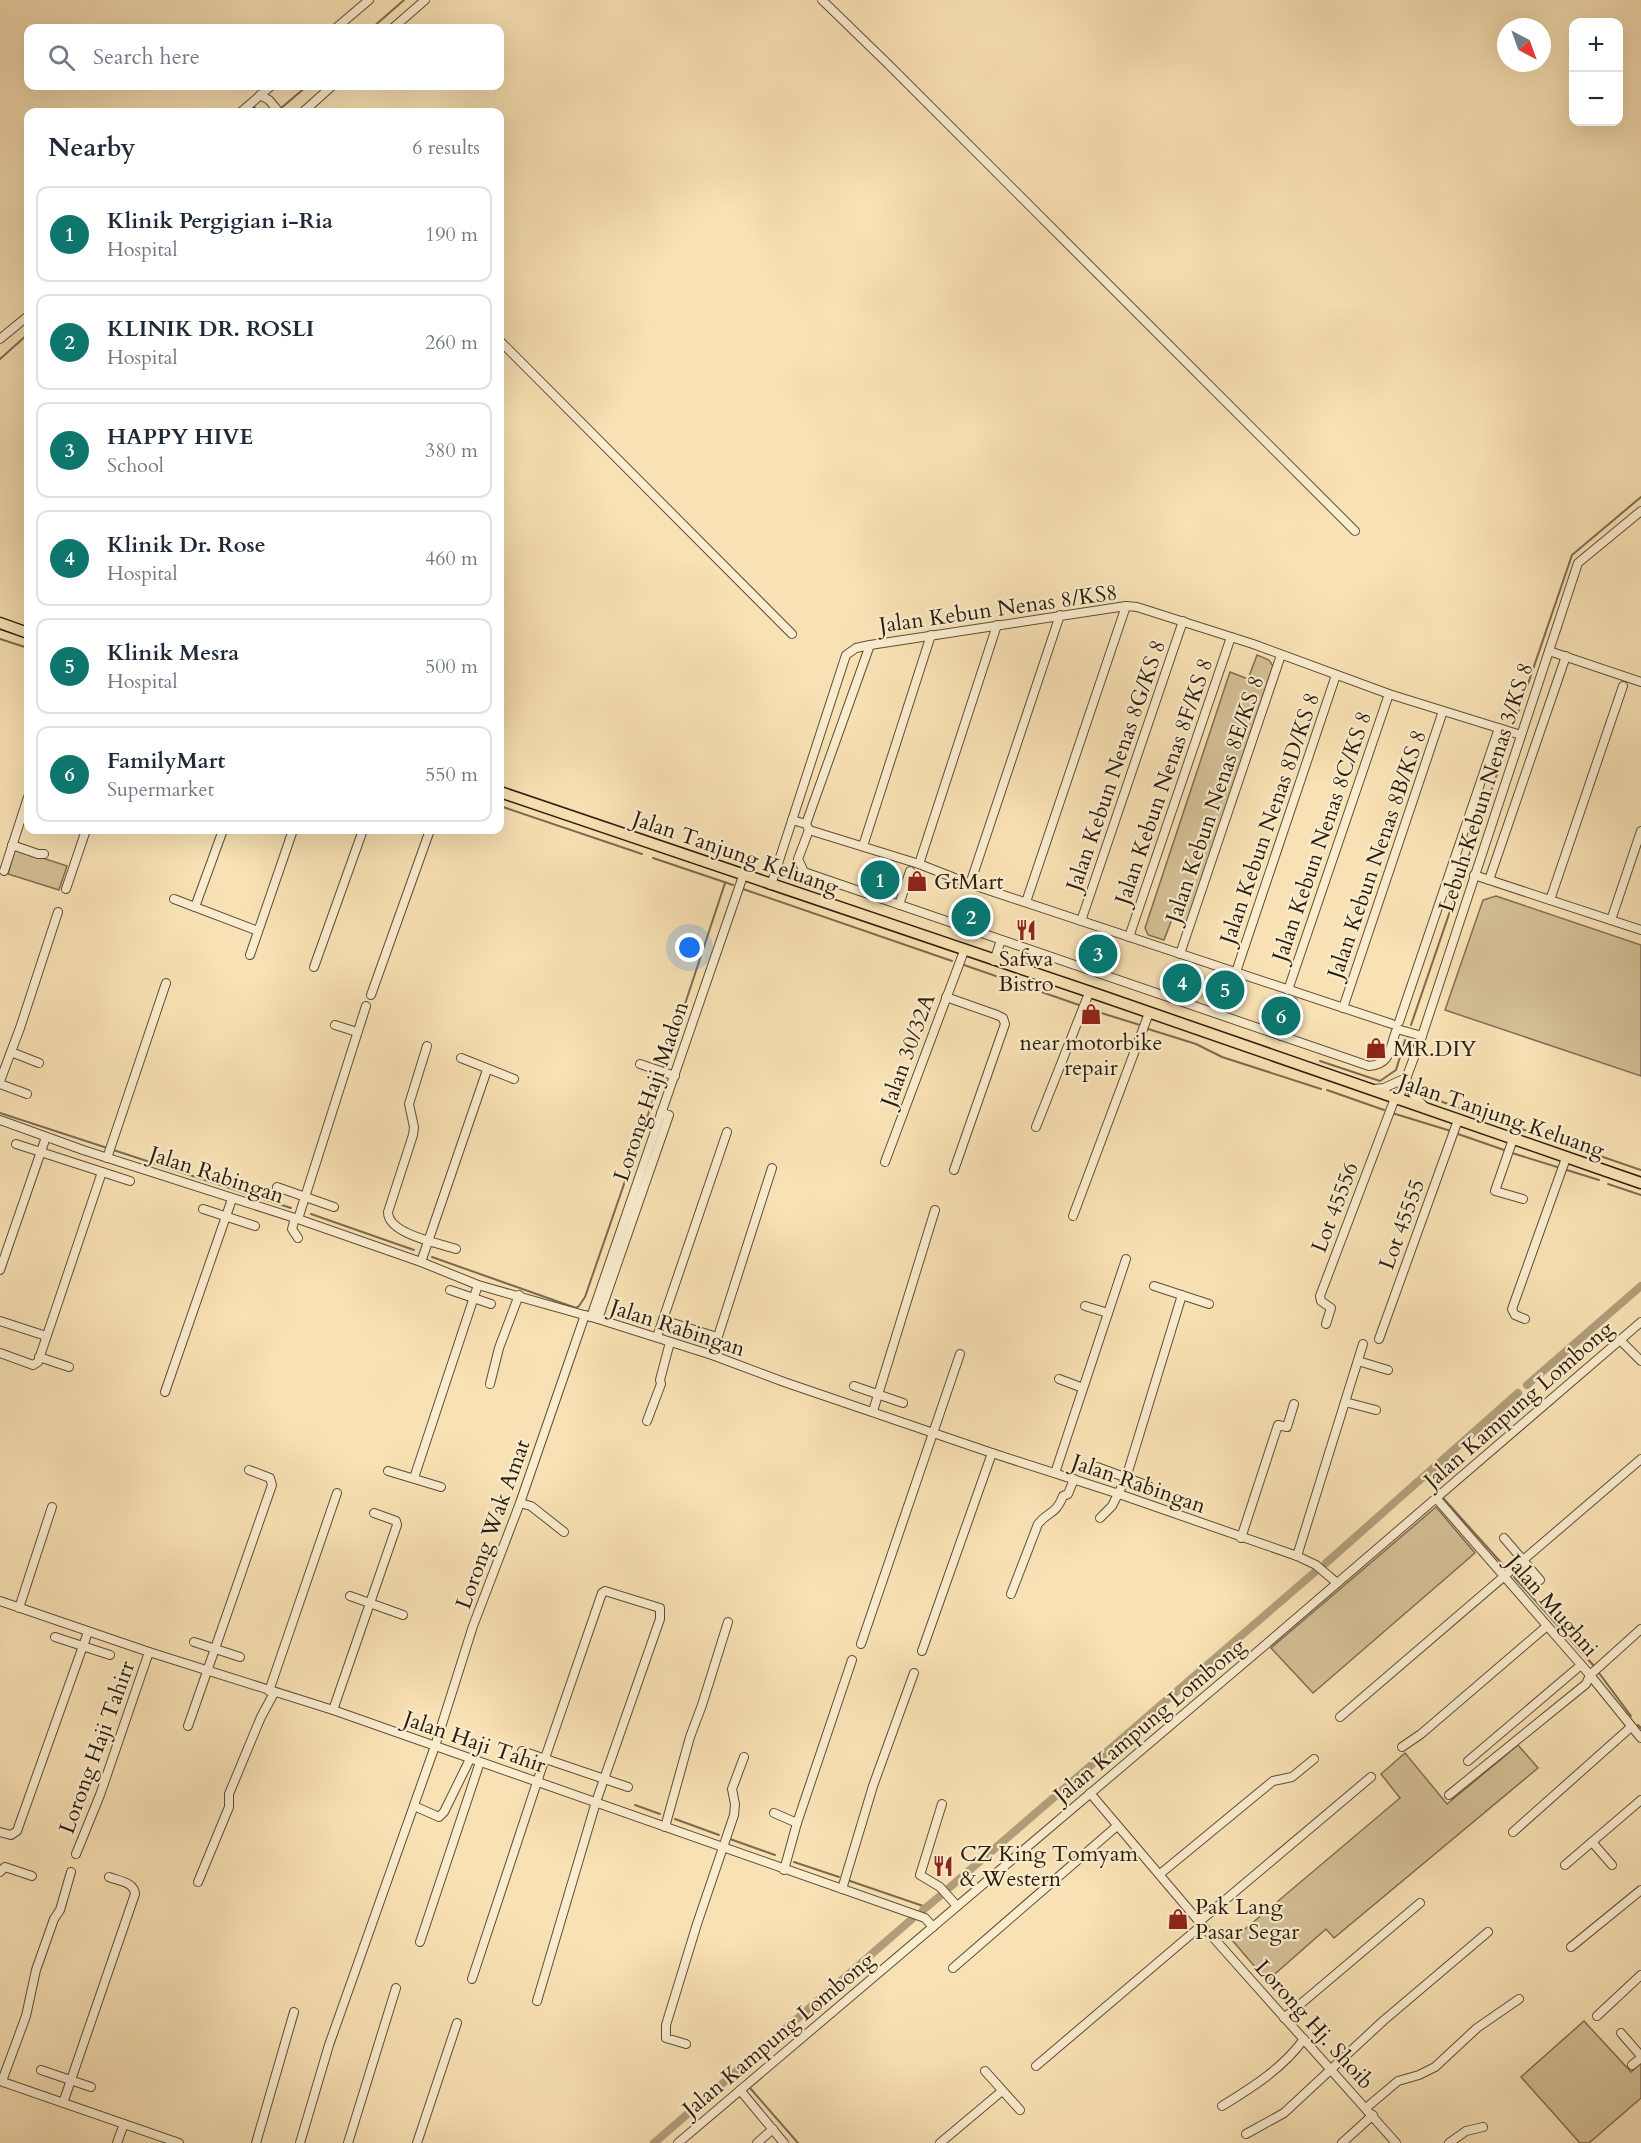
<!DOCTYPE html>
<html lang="en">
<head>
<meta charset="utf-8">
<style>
	:root { --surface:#fff; --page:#f2f2f3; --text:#1f2937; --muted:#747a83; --line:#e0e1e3; --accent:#0f766e }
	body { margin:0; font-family:Cardo,serif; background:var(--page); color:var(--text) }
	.controls { position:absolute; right:18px; top:18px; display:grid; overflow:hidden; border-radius:12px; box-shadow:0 6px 24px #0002 }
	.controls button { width:54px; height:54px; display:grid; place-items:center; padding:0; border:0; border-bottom:2px solid var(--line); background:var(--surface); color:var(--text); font:30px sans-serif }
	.compass { position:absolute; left:1497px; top:18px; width:54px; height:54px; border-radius:50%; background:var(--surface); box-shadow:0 6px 24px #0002; rotate:139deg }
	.you { position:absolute; left:690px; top:948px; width:21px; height:21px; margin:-15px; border:4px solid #fff; border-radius:50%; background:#1a73e8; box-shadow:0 0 0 9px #1a73e833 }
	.badge { display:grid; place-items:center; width:39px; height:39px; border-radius:50%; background:var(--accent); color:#fff; font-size:20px; font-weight:700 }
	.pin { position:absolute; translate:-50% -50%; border:3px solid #fff; box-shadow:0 2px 6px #0006 }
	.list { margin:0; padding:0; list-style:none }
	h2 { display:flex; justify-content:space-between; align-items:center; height:78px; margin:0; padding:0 24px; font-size:26px }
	h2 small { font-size:20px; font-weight:400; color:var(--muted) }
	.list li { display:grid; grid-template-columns:39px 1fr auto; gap:18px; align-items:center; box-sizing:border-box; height:96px; margin:0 12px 12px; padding:0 12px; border:2px solid var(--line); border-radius:12px }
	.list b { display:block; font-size:22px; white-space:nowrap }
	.list p { margin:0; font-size:20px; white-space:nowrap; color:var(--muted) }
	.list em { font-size:20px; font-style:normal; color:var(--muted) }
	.icon { flex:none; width:33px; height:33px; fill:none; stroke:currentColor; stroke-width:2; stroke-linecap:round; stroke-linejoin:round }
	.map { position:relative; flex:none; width:1641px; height:2143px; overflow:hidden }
	.search { position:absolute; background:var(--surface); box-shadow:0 6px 24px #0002; left:24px; top:24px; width:480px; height:66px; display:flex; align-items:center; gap:15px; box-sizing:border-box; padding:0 21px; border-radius:12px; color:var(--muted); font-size:22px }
	.panel { position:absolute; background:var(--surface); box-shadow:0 6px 24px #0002; left:24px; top:108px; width:480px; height:726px; border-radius:12px }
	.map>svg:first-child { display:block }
</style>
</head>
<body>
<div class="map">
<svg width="1641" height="2143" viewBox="0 0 1641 2143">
	<rect width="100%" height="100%" fill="#f8e1b4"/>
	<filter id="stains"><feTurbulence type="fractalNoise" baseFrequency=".00333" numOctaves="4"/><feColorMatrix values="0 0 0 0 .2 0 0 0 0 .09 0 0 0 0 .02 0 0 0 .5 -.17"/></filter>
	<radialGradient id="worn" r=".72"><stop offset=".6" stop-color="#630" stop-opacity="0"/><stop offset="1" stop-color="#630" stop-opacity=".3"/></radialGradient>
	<g fill="#d5c097" stroke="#806e52" stroke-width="1.5">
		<polygon points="1257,655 1269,660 1273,666 1187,924 1172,919 1164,940 1148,935 1145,928 1230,672 1248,679"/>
		<polygon points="15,849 67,866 59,890 8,874"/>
		<polygon points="1496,896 1641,945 1641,1076 1445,1010 1483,900"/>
		<polygon points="1436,1507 1475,1553 1313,1693 1271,1648"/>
		<polygon points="1518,1745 1538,1768 1334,1938 1326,1929 1267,1981 1232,1940 1400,1798 1381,1774 1405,1753 1447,1804"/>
		<polygon points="1584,2021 1631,2072 1641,2063 1641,2098 1589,2143 1580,2143 1521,2077"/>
	</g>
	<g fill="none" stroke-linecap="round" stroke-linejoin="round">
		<g stroke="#7c6a4f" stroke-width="2">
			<polyline points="372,28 404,0"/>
			<polyline points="254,107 259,112"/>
			<polyline points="280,109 307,86"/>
			<polyline points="0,359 28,334"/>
			<polyline points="0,639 28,648"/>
			<polyline points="1516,719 1572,555 1641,497"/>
			<polyline points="500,806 642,854"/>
			<polyline points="653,858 733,885"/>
			<polyline points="743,889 952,961"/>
			<polyline points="964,965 1079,1005"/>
			<polyline points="685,1004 725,883"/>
			<polyline points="1085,1007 1093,1010"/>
			<polyline points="1098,1012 1140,1025"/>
			<polyline points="1411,1025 1508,742"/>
			<polyline points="1145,1028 1196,1044 1222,1057 1321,1089"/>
			<polyline points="1320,1061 1380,1081 1396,1070 1405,1040"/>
			<polyline points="664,1066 681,1015"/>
			<polyline points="1418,1082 1422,1095 1641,1170"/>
			<polyline points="1327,1090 1384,1110"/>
			<polyline points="0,1113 291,1208"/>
			<polyline points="1392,1113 1451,1131"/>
			<polyline points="1458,1134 1507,1151"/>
			<polyline points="1512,1153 1599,1180"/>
			<polyline points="1608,1184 1641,1195"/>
			<polyline points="311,1214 414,1250"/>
			<polyline points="432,1257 576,1308 579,1306 585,1297 661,1077"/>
			<polyline points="1423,1477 1429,1483"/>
			<polyline points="1444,1499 1505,1567"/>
			<polyline points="1514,1577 1594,1666"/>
			<polyline points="1599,1673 1631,1716"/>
			<polyline points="1638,1725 1641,1728"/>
			<polyline points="635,1805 660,1814"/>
			<polyline points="675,1819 719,1835"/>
			<polyline points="730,1839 775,1855"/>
			<polyline points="794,1862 839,1877"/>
			<polyline points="850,1881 926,1907"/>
			<polyline points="750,2088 798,2143"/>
		</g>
		<g stroke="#b29e7b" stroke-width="8">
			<polyline points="1527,1385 1641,1286"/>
			<polyline points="1326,1563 1518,1393"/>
			<polyline points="949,1888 1316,1571"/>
			<polyline points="923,1910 940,1896"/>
			<polyline points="654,2143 912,1919"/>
		</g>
		<defs>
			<g id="minor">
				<polyline points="822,0 888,64 1355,531"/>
				<polyline points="336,28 369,0"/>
				<polyline points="393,28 425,0"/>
				<polyline points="260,95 269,100 279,112"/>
				<polyline points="241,112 271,86"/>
				<polyline points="303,112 332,86"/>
				<polyline points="0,339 28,316"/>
				<polyline points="500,341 792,634"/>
				<polyline points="1549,651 1641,682"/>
				<path d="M792,820l14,4 3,6 -11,29 6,13 565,194c24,-2 20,-20 28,-37l25,7"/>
				<polyline points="806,824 870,645"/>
				<polyline points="809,830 919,864 970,884 1392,1024"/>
				<polyline points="12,845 38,854 44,854"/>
				<polyline points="863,846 931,635"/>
				<polyline points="919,864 997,625"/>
				<polyline points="4,871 28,797"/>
				<polyline points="1474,875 1641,930"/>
				<polyline points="1489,880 1566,656"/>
				<polyline points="970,884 1060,615"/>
				<polyline points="771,885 846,655 856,648 870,645 1126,606 1137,607 1253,644 1389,694 1521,735"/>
				<polyline points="66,889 86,830"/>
				<polyline points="174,899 258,931"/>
				<polyline points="1550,900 1623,686"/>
				<polyline points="1026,902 1126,606"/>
				<polyline points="899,905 910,871"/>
				<polyline points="195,907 223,830"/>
				<polyline points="1611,920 1641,831"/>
				<polyline points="1081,921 1183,621"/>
				<polyline points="1129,937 1231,637"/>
				<polyline points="1180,954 1281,655"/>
				<polyline points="250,955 293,830"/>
				<polyline points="994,961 1001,940"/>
				<polyline points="314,967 363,830"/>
				<polyline points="1236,972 1336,675"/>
				<polyline points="1288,990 1389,694"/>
				<polyline points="371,995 430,830"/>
				<polyline points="946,997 997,1015 1003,1018 1005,1024 954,1170"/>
				<polyline points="1343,1008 1443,711"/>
				<polyline points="1399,1022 1499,728"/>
				<polyline points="335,1025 357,1032"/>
				<polyline points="1281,1036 1293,1002"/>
				<path d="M427,1046l-18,58 5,23 -1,8 -25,77c0,22 50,31 68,37"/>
				<polyline points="11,1052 39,1063"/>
				<polyline points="461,1058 514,1079"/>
				<polyline points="640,1064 675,1076"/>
				<polyline points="1406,1078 1414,1096 1425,1107"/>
				<polyline points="0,1081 20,1028 58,912"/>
				<polyline points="0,1084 27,1094"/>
				<polyline points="1373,1089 1384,1088 1406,1078"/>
				<polyline points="1398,1100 1422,1036 1578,563 1641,511"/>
				<polyline points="0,1120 83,1150 298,1219 421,1262 478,1285 598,1319 712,1355 784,1382 992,1453 1119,1494 1297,1556 1316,1565 1337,1583"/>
				<polyline points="1036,1127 1089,993"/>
				<polyline points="1513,1139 1495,1191 1523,1199"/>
				<polyline points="16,1144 130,1181"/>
				<polyline points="107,1158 166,983"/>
				<polyline points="885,1162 964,951"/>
				<polyline points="277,1187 334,1207"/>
				<polyline points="203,1209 255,1226"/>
				<polyline points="1073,1216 1149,1013"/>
				<polyline points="295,1218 292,1229 298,1238"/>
				<polyline points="298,1219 366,1006"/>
				<polyline points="421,1262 487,1070"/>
				<polyline points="0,1270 46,1137"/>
				<polyline points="1154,1286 1209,1304"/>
				<polyline points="450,1290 491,1304"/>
				<polyline points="1085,1306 1108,1313"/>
				<polyline points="591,1317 743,876"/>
				<polyline points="598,1319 669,1115 661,1113"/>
				<polyline points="1525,1319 1515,1315 1512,1309 1566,1158"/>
				<polyline points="663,1320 717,1337"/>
				<polyline points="0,1321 46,1336"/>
				<polyline points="1326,1324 1331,1308 1321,1301 1320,1296 1395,1098"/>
				<polyline points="657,1337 727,1132"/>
				<polyline points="1379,1339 1458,1120"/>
				<polyline points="1620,1340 1641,1361"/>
				<polyline points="0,1353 33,1365 38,1362 102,1172"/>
				<polyline points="712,1355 772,1168"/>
				<polyline points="39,1357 69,1367"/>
				<polyline points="1358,1361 1388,1370"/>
				<polyline points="1059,1379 1083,1388"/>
				<polyline points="490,1384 499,1348 519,1295"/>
				<polyline points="854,1386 903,1403"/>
				<polyline points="165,1392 232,1199"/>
				<polyline points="1345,1402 1376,1410"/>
				<polyline points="873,1411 935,1210"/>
				<polyline points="647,1421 661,1384 660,1380 670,1342"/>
				<polyline points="1097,1467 1149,1486"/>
				<polyline points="388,1471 441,1487"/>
				<polyline points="1055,1473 1126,1259"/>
				<polyline points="414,1478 478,1285"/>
				<polyline points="1436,1498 1590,1675 1641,1738"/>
				<polyline points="520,1503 531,1506 564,1532"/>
				<polyline points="1100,1518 1112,1506 1126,1478 1182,1295"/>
				<polyline points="1241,1538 1278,1425 1287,1427 1294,1404"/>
				<polyline points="1504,1538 1540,1580"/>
				<polyline points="1297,1556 1363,1344"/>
				<path d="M1011,1594l27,-70c11,-14 17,-8 25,-28l5,-2 6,-15"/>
				<polyline points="350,1596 403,1615"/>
				<polyline points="0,1601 149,1652 333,1710 925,1918 933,1927"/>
				<polyline points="19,1608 52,1507"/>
				<polyline points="55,1637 110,1655"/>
				<polyline points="194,1642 240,1657"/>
				<polyline points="861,1644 960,1354"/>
				<polyline points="922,1651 992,1453"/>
				<polyline points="269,1691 337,1493"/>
				<polyline points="333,1710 397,1525 396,1521 374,1513"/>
				<polyline points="1340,1717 1641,1459"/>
				<polyline points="188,1726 272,1485 270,1478 249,1470"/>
				<polyline points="1402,1747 1421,1734 1547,1626"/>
				<polyline points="522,1751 628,1787"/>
				<polyline points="1468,1761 1581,1665"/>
				<polyline points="1090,1793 1202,1925 1396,2143"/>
				<polyline points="1449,1795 1586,1684 1590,1675 1641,1629"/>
				<polyline points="942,1804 920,1875 940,1887 957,1906"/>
				<polyline points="414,1806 439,1817 444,1812 470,1759"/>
				<polyline points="774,1813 797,1823"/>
				<polyline points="665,1827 690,1737 702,1705 728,1622"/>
				<polyline points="0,1832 11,1835 17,1831 88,1632"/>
				<polyline points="1513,1832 1631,1727"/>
				<polyline points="1592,1842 1612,1865"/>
				<polyline points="76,1854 100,1795 149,1652"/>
				<polyline points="1565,1865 1641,1800"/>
				<polyline points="784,1870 797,1823 852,1660"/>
				<polyline points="0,1872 5,1867 32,1876"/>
				<polyline points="1160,1874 1273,1781 1292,1777 1314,1759"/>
				<polyline points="198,1882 229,1807 229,1794 261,1717 274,1693"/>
				<polyline points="842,1889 873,1786 914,1673"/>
				<polyline points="1199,1922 1371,1777"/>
				<polyline points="420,1942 480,1762"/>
				<polyline points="1571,1947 1641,1890"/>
				<polyline points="953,1968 1117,1826"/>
				<polyline points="472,1979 544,1761 602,1593 605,1591 660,1608 660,1619 596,1802 537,2001"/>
				<polyline points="1597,2016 1641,1975"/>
				<polyline points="1284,2018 1420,1903"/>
				<polyline points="1621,2033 1641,2056"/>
				<polyline points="686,2044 666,2038 666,2025 697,1924 734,1815 735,1804 732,1789 744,1757"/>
				<polyline points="1632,2065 1641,2058"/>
				<polyline points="1036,2066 1202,1925"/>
				<polyline points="41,2070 91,2087"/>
				<polyline points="985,2071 1020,2110"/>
				<polyline points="0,2081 179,2143"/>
				<polyline points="2,2081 26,2016 36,1970 54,1919 60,1910 71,1872"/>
				<polyline points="740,2090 784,2143"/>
				<path d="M63,2103l72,-209c-1,-12 -16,-13 -26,-17"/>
				<path d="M1222,2106c31,-19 61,-38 82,-67"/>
				<polyline points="1366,2108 1398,2081 1419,2075 1435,2067 1477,2028 1519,1999"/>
				<polyline points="1246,2134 1284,2113 1383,2021 1488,1932"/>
				<polyline points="117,2143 124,2124"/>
				<polyline points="256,2143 294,2012"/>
				<polyline points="300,2143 329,2045 435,1746 473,1626 520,1503 585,1315"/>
				<polyline points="348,2143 396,1988"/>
				<polyline points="417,2143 457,2023"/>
				<polyline points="678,2143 1257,1652 1641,1322"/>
				<polyline points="757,2143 773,2129"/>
				<polyline points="940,2143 1002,2091"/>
				<polyline points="1342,2143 1373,2115"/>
				<polyline points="1449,2143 1466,2131 1483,2127"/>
			</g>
			<g id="major">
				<polyline points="0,623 28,633"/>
				<polyline points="500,792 1102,996 1641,1183"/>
			</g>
		</defs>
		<use href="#minor" stroke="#5e4e36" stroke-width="10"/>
		<use href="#major" stroke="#2b1d0c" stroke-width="13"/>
		<use href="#minor" stroke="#faecce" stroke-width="8"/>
		<use href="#major" stroke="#f8e1b4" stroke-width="10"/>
	</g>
	<defs>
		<symbol id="shop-bare" viewBox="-9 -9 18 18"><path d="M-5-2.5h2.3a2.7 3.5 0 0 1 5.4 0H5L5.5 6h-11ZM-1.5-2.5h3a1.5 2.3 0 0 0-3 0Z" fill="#8f2418" stroke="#faecce" stroke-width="2.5" paint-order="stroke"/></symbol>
		<symbol id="restaurant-bare" viewBox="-9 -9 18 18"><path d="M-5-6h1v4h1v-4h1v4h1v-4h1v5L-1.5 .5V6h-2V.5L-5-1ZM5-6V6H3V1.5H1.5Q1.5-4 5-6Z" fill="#8f2418" stroke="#faecce" stroke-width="2.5" paint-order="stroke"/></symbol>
	</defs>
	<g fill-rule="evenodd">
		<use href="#shop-bare" x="902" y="866" width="30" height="30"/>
		<use href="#restaurant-bare" x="1011" y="915" width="30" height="30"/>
		<use href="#shop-bare" x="1076" y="999" width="30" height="30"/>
		<use href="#shop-bare" x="1361" y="1033" width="30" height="30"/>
		<use href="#restaurant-bare" x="928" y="1851" width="30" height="30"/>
		<use href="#shop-bare" x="1163" y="1904" width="30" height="30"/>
	</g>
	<g text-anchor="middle" stroke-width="4.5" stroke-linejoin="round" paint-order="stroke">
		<g font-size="22" fill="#2b1d0c" stroke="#faecce">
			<text transform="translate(998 608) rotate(-8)" y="8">Jalan Kebun Nenas 8/KS8</text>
			<text transform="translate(1115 765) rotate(-71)" y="8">Jalan Kebun Nenas 8G/KS 8</text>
			<text transform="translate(1163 781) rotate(-71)" y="8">Jalan Kebun Nenas 8F/KS 8</text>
			<text transform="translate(1485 787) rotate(-72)" y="8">Lebuh Kebun Nenas 3/KS 8</text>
			<text transform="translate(1214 799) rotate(-71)" y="8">Jalan Kebun Nenas 8E/KS 8</text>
			<text transform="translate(1269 818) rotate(-71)" y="8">Jalan Kebun Nenas 8D/KS 8</text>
			<text transform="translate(1321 836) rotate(-71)" y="8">Jalan Kebun Nenas 8C/KS 8</text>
			<text transform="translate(736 852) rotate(19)" y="8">Jalan Tanjung Keluang</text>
			<text transform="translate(1376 854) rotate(-71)" y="8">Jalan Kebun Nenas 8B/KS 8</text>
			<text transform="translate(907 1050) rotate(-70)" y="8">Jalan 30/32A</text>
			<text transform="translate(650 1091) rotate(-71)" y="8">Lorong Haji Madon</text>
			<text transform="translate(1502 1115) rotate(19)" y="8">Jalan Tanjung Keluang</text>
			<text transform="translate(217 1174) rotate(18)" y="8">Jalan Rabingan</text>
			<text transform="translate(1334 1207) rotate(-69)" y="8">Lot 45556</text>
			<text transform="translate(1401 1224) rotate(-70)" y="8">Lot 45555</text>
			<text transform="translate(678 1327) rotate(18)" y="8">Jalan Rabingan</text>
			<text transform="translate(1518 1404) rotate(-41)" y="8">Jalan Kampung Lombong</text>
			<text transform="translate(1139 1483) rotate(19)" y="8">Jalan Rabingan</text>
			<text transform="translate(492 1524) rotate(-70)" y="8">Lorong Wak Amat</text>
			<text transform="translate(1553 1605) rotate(49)" y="8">Jalan Mughni</text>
			<text transform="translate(1149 1720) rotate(-40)" y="8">Jalan Kampung Lombong</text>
			<text transform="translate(475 1741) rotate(19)" y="8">Jalan Haji Tahir</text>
			<text transform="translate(96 1747) rotate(-70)" y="8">Lorong Haji Tahirr</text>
			<text transform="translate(1315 2024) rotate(48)" y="8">Lorong Hj. Shoib</text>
			<text transform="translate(778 2034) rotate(-40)" y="8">Jalan Kampung Lombong</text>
		</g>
		<g font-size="22" fill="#2b1d0c" stroke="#faecce" text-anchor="start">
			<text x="934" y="889">GtMart</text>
			<text x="1026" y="966" text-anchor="middle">Safwa<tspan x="1026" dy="25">Bistro</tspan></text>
			<text x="1091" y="1050" text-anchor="middle">near motorbike<tspan x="1091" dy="25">repair</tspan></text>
			<text x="1393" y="1056">MR.DIY</text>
			<text x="960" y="1861">CZ King Tomyam<tspan x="960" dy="25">&amp; Western</tspan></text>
			<text x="1195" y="1914">Pak Lang<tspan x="1195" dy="25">Pasar Segar</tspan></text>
		</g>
	</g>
	<rect width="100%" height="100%" filter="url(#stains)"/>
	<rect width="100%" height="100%" fill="url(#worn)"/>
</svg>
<div class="controls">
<button>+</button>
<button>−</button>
</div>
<svg class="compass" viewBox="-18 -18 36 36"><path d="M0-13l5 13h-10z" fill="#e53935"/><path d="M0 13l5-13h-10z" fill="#747a83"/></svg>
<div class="you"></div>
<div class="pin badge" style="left:880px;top:880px">1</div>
<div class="pin badge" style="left:971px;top:917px">2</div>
<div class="pin badge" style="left:1098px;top:954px">3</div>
<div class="pin badge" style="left:1182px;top:983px">4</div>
<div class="pin badge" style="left:1225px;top:990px">5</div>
<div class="pin badge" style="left:1281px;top:1016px">6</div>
<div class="search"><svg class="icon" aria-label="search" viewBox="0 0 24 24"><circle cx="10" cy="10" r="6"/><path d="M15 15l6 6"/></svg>Search here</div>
<section class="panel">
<h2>Nearby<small>6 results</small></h2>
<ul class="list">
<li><span class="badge">1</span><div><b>Klinik Pergigian i-Ria</b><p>Hospital</p></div><em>190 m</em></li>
<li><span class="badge">2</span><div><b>KLINIK DR. ROSLI</b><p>Hospital</p></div><em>260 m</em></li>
<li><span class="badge">3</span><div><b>HAPPY HIVE</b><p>School</p></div><em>380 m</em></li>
<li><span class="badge">4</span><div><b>Klinik Dr. Rose</b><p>Hospital</p></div><em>460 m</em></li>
<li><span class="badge">5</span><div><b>Klinik Mesra</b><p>Hospital</p></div><em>500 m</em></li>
<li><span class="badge">6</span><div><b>FamilyMart</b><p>Supermarket</p></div><em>550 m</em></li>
</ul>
</section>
</div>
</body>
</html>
